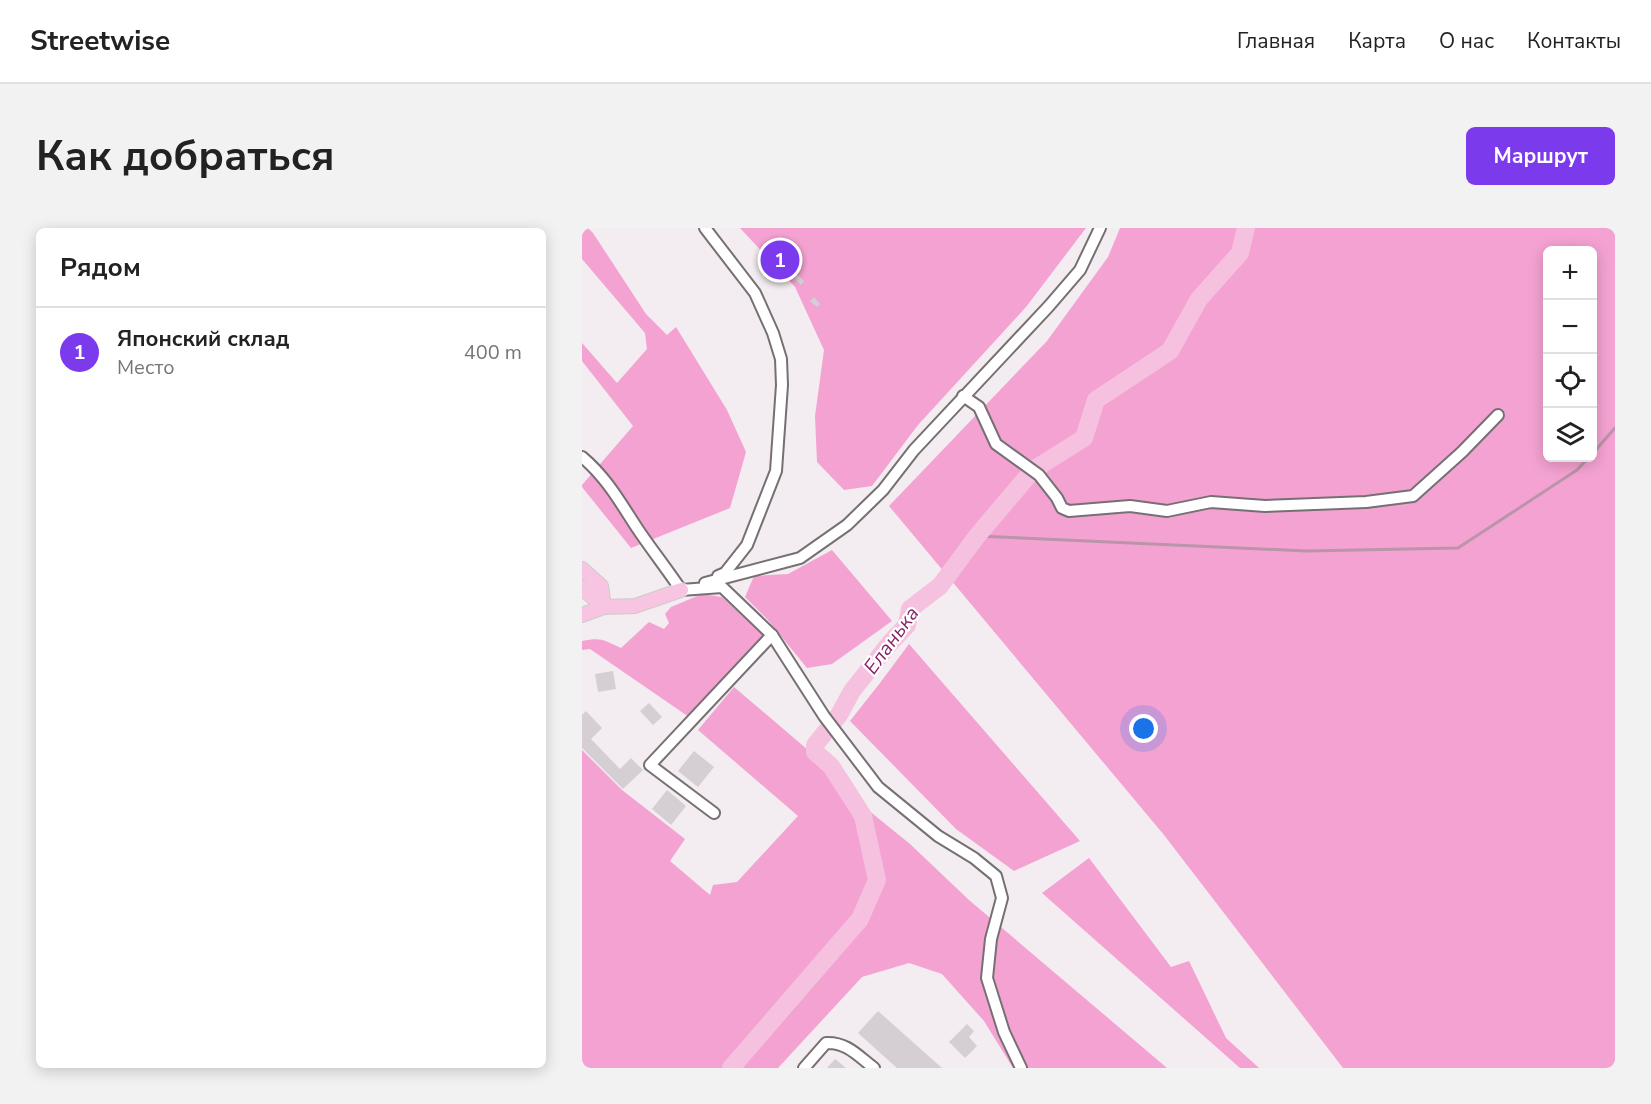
<!DOCTYPE html>
<html lang="ru">
<head>
<meta charset="utf-8">
<style>
	:root { --surface:#fff; --page:#f2f2f2; --text:#222; --muted:#767676; --line:#e0e0e0; --accent:#7c3aed }
	body { margin:0; font-family:"Nunito Sans",sans-serif; background:var(--page); color:var(--text) }
	.controls { position:absolute; right:18px; top:18px; display:grid; overflow:hidden; border-radius:9px; box-shadow:0 3px 15px #0003 }
	.controls button { width:54px; height:54px; display:grid; place-items:center; padding:0; border:0; border-bottom:2px solid var(--line); background:var(--surface); color:var(--text); font:30px sans-serif }
	.you { position:absolute; left:562px; top:501px; width:21px; height:21px; margin:-15px; border:4px solid #fff; border-radius:50%; background:#1a73e8; box-shadow:0 0 0 9px #1a73e833 }
	.badge { display:grid; place-items:center; width:39px; height:39px; border-radius:50%; background:var(--accent); color:#fff; font-size:20px; font-weight:700 }
	.pin { position:absolute; translate:-50% -50%; border:3px solid #fff; box-shadow:0 2px 6px #0006 }
	.list { margin:0; padding:0; list-style:none }
	h2 { display:flex; justify-content:space-between; align-items:center; height:78px; margin:0; padding:0 24px; font-size:26px }
	h2 small { font-size:20px; font-weight:400; color:var(--muted) }
	.list li { display:grid; grid-template-columns:39px 1fr auto; gap:18px; align-items:center; box-sizing:border-box; height:90px; padding:0 24px; border-top:2px solid var(--line) }
	.list b { display:block; font-size:22px; white-space:nowrap }
	.list p { margin:0; font-size:20px; white-space:nowrap; color:var(--muted) }
	.list em { font-size:20px; font-style:normal; color:var(--muted) }
	.icon { flex:none; width:33px; height:33px; fill:none; stroke:currentColor; stroke-width:2; stroke-linecap:round; stroke-linejoin:round }
	.map { position:relative; flex:none; width:1033px; height:840px; overflow:hidden; border-radius:9px }
	header { display:flex; align-items:center; gap:36px; box-sizing:border-box; height:84px; padding:0 30px; background:var(--surface); border-bottom:2px solid var(--line) }
	header strong { font-size:28px }
	nav { display:flex; gap:33px; margin-inline-start:auto; font-size:21px }
	.intro { display:flex; align-items:center; justify-content:space-between; box-sizing:border-box; height:144px; padding:0 36px }
	h1 { margin:0; font-size:42px }
	.button { padding:15px 27px; border-radius:9px; background:var(--accent); color:#fff; font-size:21px; font-weight:700 }
	main { display:flex; gap:36px; padding:0 36px }
	aside { flex:1; background:var(--surface); border-radius:9px; box-shadow:0 3px 15px #0003 }
	.map>svg:first-child { display:block }
</style>
</head>
<body>
<header>
<strong>Streetwise</strong>
<nav><a>Главная</a><a>Карта</a><a>О нас</a><a>Контакты</a></nav>
</header>
<div class="intro"><h1>Как добраться</h1><a class="button">Маршрут</a></div>
<main>
<aside>
<h2>Рядом<small></small></h2>
<ul class="list">
<li><span class="badge">1</span><div><b>Японский склад</b><p>Место</p></div><em>400 m</em></li>
</ul>
</aside>
<div class="map">
<svg width="1033" height="840" viewBox="0 0 1033 840">
	<rect width="100%" height="100%" fill="#f3ecf0"/>
	<g fill="#f4a2d2" fill-rule="evenodd">
		<polygon points="0,0 6,0 11,5 64,86 85,107 94,99 145,182 164,224 148,280 49,320 0,259 0,257 51,198 0,133 0,115 35,155 65,121 63,105 0,31"/>
		<polygon points="158,0 504,0 444,79 336,197 290,258 262,262 235,234 233,188 242,122 213,59"/>
		<path d="M538,0h495v840h-272l-179,-233 -275,-329 158,-165 61,-84zM966,22h45v208h-45z"/>
		<polygon points="250,322 310,393 250,436 225,440 185,391 163,369 172,348 206,346"/>
		<path d="M120,366l20,3 43,40 -76,80 -99,-68 -8,1v-9c20,-4 21,-1 39,7l28,-26 15,7 5,-6 -4,-9 6,-7z"/>
		<polygon points="327,416 498,613 432,643 374,601 268,493 298,455"/>
		<polygon points="152,459 226,522 259,560 328,616 387,672 585,840 431,840 402,793 360,746 327,735 280,749 196,840 0,840 0,522 40,562 103,611 88,633 128,667 131,657 155,654 216,588 116,502"/>
		<polygon points="507,630 589,739 607,733 644,810 677,840 658,840 460,665"/>
	</g>
	<g fill="none" stroke-linecap="round" stroke-linejoin="round">
		<g stroke="#ba94a9" stroke-width="3">
			<polyline points="1011,225 1033,200"/>
			<polyline points="395,308 724,323 876,320 995,242 1006,230"/>
		</g>
		<polyline stroke="#f5c1de" stroke-width="18" points="149,840 278,691 295,652 281,588 249,538 233,524 233,517 257,487 270,463 308,415 325,397 328,381 358,358 395,308 451,242 502,210 514,172 588,123 617,71 658,25 664,0"/>
	</g>
	<g fill="#d5ced2">
		<polygon points="196,27 203,34 200,37 192,30"/>
		<polygon points="215,46 222,53 219,57 212,50"/>
		<polygon points="232,69 238,76 235,79 228,73"/>
		<polygon points="31,443 34,461 16,464 13,446"/>
		<polygon points="67,475 80,489 71,497 58,483"/>
		<polygon points="4,483 20,500 9,511 38,541 49,530 61,542 41,561 0,520 0,487"/>
		<polygon points="112,523 132,539 116,559 96,543"/>
		<polygon points="85,562 104,578 89,597 70,581"/>
		<polygon points="296,783 360,840 315,840 276,805"/>
		<polygon points="385,796 392,803 387,809 395,818 383,830 367,814"/>
		<polygon points="253,831 264,840 245,840"/>
	</g>
	<g fill="none" stroke-linecap="round" stroke-linejoin="round">
		<defs>
			<g id="minor">
				<polyline points="123,0 173,65 191,105 199,131 200,157 194,243 165,317 143,345 136,348"/>
				<polyline points="381,168 397,179 414,216 457,247 475,270 480,280 487,283 548,278 585,283 629,274 683,278 784,274 831,268 880,224 916,187"/>
				<path d="M0,229c24,20 38,45 55,71 14,21 30,41 44,62"/>
				<polyline points="123,355 218,330 265,297 301,262 332,222 467,78 498,42 518,0"/>
				<polyline points="99,362 140,359 190,407 242,488 296,559 356,608 392,630 414,648 420,670 409,711 405,750 422,804 439,840"/>
				<polyline points="132,585 68,537 190,407"/>
				<path d="M222,840l22,-25c21,-1 32,13 48,25"/>
			</g>
			<g id="major">
				<polyline points="0,341 19,358 22,379"/>
				<polyline points="0,360 22,379"/>
				<polyline points="0,387 22,379 53,378 99,362"/>
			</g>
		</defs>
		<use href="#minor" stroke="#767073" stroke-width="14"/>
		<use href="#major" stroke="#cdcccd" stroke-width="16"/>
		<use href="#minor" stroke="#fff" stroke-width="10"/>
		<use href="#major" stroke="#f7c4e2" stroke-width="14"/>
	</g>
	<g text-anchor="middle" stroke-width="4.5" stroke-linejoin="round" paint-order="stroke">
		<g font-size="20" font-style="italic" fill="#862665" stroke="#fff">
			<text transform="translate(309 412) rotate(-54)" y="7">Еланька</text>
		</g>
	</g>
</svg>
<div class="controls">
<button>+</button>
<button>−</button>
<button><svg class="icon" aria-label="locate" viewBox="0 0 24 24"><circle cx="12" cy="12" r="6"/><path d="M12 2v4M12 18v4M2 12h4M18 12h4"/></svg></button>
<button><svg class="icon" aria-label="layers" viewBox="0 0 24 24"><path d="M12 4l9 5-9 5-9-5zM3 14l9 5 9-5"/></svg></button>
</div>
<div class="you"></div>
<div class="pin badge" style="left:198px;top:32px">1</div>
</div>
</main>
</body>
</html>
